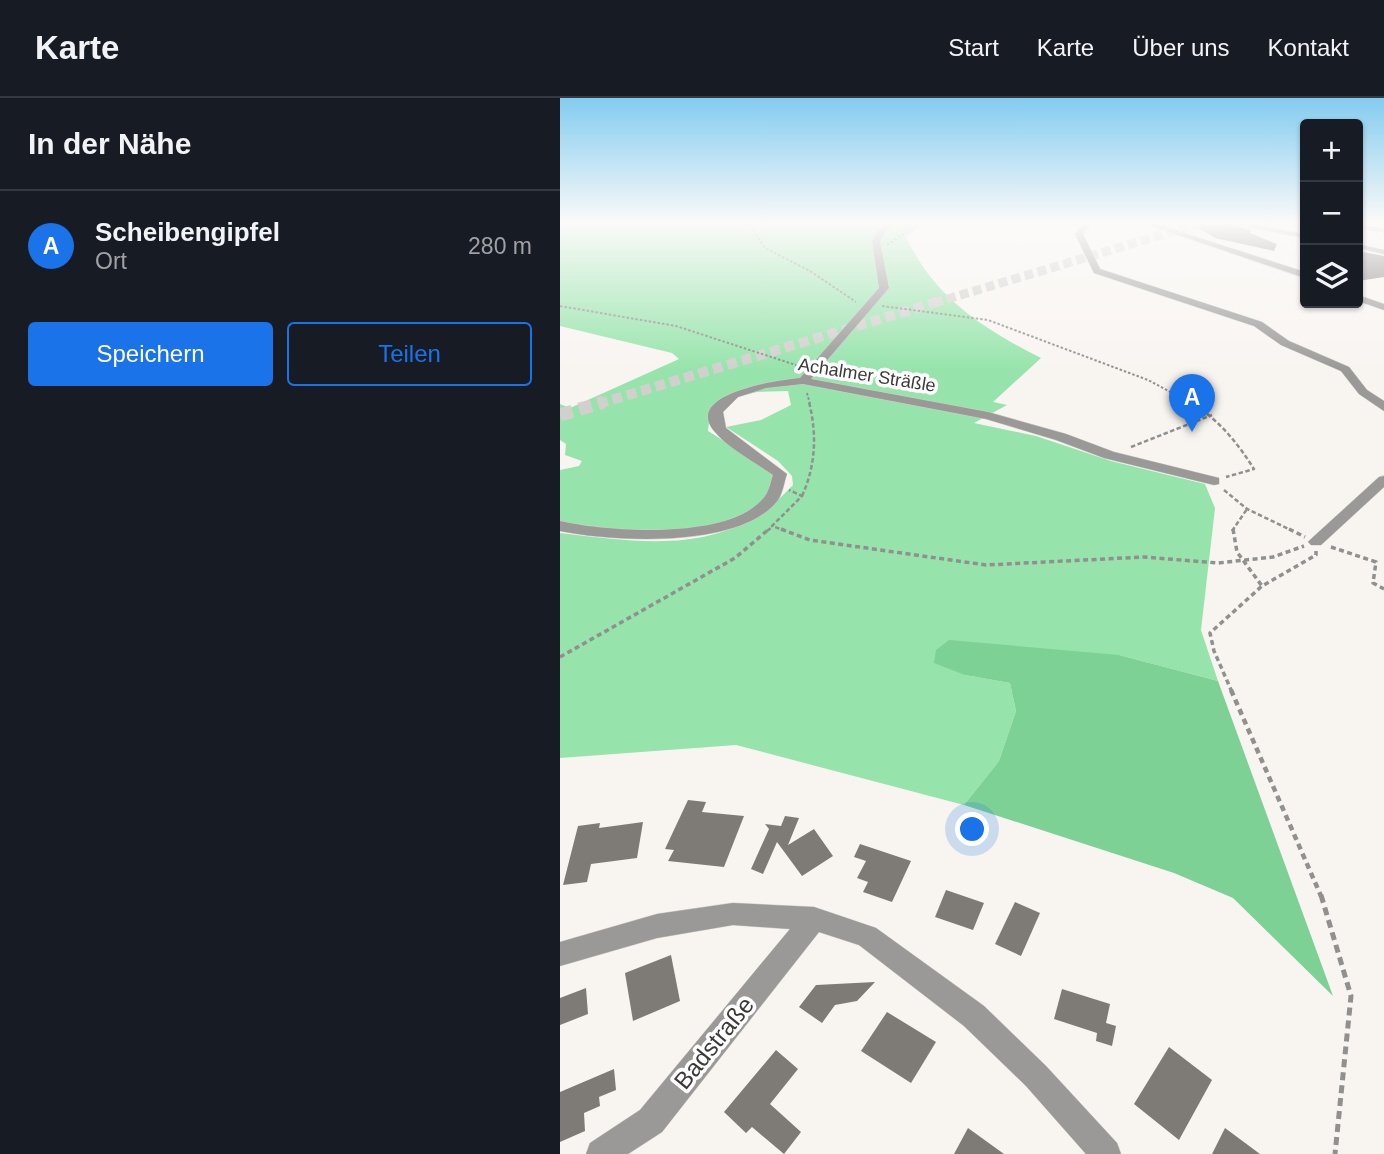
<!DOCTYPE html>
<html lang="de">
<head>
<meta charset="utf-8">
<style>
	:root { --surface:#171b24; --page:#20242c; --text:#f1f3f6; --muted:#9ea1a6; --line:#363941; --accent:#1a73e8 }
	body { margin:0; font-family:Arial,sans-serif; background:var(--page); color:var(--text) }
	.controls { position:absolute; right:21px; top:21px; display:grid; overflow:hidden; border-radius:7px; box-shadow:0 2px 5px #0004 }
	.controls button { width:63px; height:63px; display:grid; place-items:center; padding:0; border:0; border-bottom:2px solid var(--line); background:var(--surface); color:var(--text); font:35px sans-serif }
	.you { position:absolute; left:413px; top:732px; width:24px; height:24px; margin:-18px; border:5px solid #fff; border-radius:50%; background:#1a73e8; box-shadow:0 0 0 10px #1a73e833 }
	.badge { display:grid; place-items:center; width:46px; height:46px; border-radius:50%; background:var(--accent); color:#fff; font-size:23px; font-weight:700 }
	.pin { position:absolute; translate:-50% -58px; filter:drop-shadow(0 2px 4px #0008) }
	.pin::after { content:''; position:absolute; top:37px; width:24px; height:21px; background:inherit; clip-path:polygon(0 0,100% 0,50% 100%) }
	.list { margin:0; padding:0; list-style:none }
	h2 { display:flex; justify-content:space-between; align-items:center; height:91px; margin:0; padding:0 28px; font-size:30px }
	h2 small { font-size:23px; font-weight:400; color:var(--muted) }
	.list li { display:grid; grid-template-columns:46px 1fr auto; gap:21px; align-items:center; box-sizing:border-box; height:112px; padding:0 28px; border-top:2px solid var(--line) }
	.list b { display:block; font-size:26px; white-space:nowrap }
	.list p { margin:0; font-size:23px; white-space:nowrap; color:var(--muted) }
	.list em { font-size:23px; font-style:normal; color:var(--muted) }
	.actions { display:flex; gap:14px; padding:21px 28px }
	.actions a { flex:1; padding:16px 0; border:2px solid var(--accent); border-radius:7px; text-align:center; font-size:24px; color:var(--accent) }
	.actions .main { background:var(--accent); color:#fff }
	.icon { flex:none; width:38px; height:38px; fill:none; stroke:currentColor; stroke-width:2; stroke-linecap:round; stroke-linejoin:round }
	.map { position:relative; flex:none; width:824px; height:1056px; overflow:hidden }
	header { display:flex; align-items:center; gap:42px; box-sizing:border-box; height:98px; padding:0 35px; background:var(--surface); border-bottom:2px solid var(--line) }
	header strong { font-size:33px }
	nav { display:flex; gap:38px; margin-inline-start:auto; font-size:24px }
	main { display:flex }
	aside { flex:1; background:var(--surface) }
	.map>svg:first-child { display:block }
</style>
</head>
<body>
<header>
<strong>Karte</strong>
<nav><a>Start</a><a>Karte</a><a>Über uns</a><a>Kontakt</a></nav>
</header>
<main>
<aside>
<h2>In der Nähe<small></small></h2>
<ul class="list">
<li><span class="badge">A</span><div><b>Scheibengipfel</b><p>Ort</p></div><em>280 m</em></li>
</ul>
<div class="actions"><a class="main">Speichern</a><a>Teilen</a></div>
</aside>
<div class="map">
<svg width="824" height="1056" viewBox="0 0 824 1056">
	<rect width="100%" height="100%" fill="#f8f5f1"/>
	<path fill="#96e4ab" d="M0,125h363l-17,14c29,61 76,91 135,121l-48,44 14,3 -33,18 62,13 75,25 94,23 10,24 -14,122 17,51 -99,-26 -154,20 45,8 6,28 -17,50 -35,44 -228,-60 -176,13v-225c87,10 167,24 233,-48l-1,-9 -14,-15 -52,-34 35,-7 30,-15 -3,-14 -31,1 -20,5 -7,-3c-17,10 -20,18 -22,37l69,43c-4,7 -7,18 -13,24 -46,49 -133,31 -192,27l-12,-4v-51l19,-4 3,-5 -17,-6 1,-11 -6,-4v-36l10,4 109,-49 -7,-6 -112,-27z"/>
	<polygon fill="#7dd195" points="389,542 559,557 658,583 773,898 673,800 614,775 404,707 439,663 456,613 450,585 405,577 374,565 376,552"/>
	<g fill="#7e7b77">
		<polygon points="630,125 665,125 691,132 690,135 717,146 714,153 655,140"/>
		<polygon points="798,153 824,158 824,179 798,183"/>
		<polygon points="128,702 146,704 142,714 184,718 164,769 108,763 114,752 105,751"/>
		<polygon points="225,718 239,720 228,747 254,731 273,758 242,778 217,744 203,776 191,771 209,731 205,726 221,728"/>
		<polygon points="83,724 77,760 31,766 27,784 3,787 18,728 40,725 39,730"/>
		<polygon points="300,746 351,763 332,804 303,794 308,784 297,780 306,763 294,759"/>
		<polygon points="386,792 424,805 413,832 375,819"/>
		<polygon points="455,804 480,815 461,858 435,846"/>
		<polygon points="111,857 120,903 73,923 65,875"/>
		<polygon points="315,884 297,903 275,907 262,925 239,909 256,887"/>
		<polygon points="26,890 28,916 0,927 0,900"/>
		<polygon points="502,891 550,906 546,925 556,928 552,948 536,943 537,935 494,921"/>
		<polygon points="327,914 376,944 351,985 301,953"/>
		<polygon points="609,949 652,982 619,1042 574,1006"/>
		<polygon points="216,952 238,971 210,1006 241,1034 224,1056 192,1029 186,1035 164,1014"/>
		<polygon points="54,971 56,992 39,999 40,1008 24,1015 25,1033 0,1044 0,994"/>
		<polygon points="408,1030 444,1056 394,1056"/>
		<polygon points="665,1030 700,1056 652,1056"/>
	</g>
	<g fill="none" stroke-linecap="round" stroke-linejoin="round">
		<polyline stroke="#d2d0cc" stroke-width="9" stroke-dasharray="9 4.5" stroke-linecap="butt" points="374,205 641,125"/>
		<polyline stroke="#d2d0cc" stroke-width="10" stroke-dasharray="10 5" stroke-linecap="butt" points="38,306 380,203"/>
		<polyline stroke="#d2d0cc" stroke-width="13" stroke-dasharray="13 7" stroke-linecap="butt" points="0,317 44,304"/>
		<defs>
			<g id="minor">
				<path d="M324,125h7l-11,18 9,47 -78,91 177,33 78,22 48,18 105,26v6l-5,1 -110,-27 -48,-18 -70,-21 -183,-35 -37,4 -28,9 -15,15 3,16 61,46c-3,8 -4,19 -9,26 -37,49 -164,42 -218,31v-10c48,11 173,20 205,-25 4,-5 6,-15 8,-21 -17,-12 -45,-27 -58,-43 -34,-39 65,-52 85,-54l79,-90 -7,-47z"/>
				<polygon points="524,125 532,125 523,136 540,171 702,224 729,243 789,269 807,292 824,303 824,313 799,296 781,273 721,247 694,228 534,175 515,136"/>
				<polygon points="583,125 593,125 745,174 745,180"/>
				<polygon points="668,125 682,125 745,136 745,140"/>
				<polygon points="798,127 824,130 824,134 798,131"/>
				<polygon points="798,146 824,152 824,156 798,150"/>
				<polygon points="798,197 824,206 824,212 798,203"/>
				<polygon points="824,378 824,389 761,447 751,447 748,444 751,441 819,379"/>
				<polygon points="173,805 254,809 316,830 424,908 486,968 557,1045 561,1056 526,1056 466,988 404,928 299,847 259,834 102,1034 68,1056 26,1056 30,1045 80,1012 230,831 173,827 97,840 0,868 0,844 97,816"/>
			</g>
		</defs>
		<use href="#minor" stroke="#d2d0cc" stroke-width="1"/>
		<g stroke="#91908d" stroke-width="2" stroke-dasharray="2.5 2" stroke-linecap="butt">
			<polyline points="188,125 205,150 250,173 296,204"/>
			<polyline points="537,126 575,126"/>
			<polyline points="327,147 360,125"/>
			<polyline points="0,208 116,228 239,268"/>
			<polyline points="322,208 428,222 588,282 633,306"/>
			<polyline points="247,295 250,306"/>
		</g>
		<g stroke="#91908d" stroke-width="2.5" stroke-dasharray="4.5 2.5" stroke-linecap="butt">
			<path d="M630,304c28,17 47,40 64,67l-28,8"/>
			<polyline points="571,349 652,317"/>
			<polyline points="664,392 687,411 733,433"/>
			<path d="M242,398c14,-31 15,-62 7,-94"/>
			<polyline points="207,433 212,429"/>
			<polyline points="226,433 212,428 242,398 229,392"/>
			<polyline points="672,433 687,411"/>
		</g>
		<g stroke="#91908d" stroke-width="3.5" stroke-dasharray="5 3.5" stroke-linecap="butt">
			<polyline points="221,431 250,442 426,467 584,459 658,465 713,459 744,448"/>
			<polyline points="673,431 677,454 702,488"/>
			<polyline points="729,431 745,439"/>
			<polyline points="771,449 816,464 813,485 824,491"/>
			<polyline points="0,559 175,460 209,431"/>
			<polyline points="672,594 654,553 650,535 702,488 756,457 756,453"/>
		</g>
		<polyline stroke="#91908d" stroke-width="4.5" stroke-dasharray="6 4.5" stroke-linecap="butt" points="671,592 761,798"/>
		<polyline stroke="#91908d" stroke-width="5" stroke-dasharray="8 5" stroke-linecap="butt" points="761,797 791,898 775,1056"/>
		<use href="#minor" fill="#9a9997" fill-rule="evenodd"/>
	</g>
	<linearGradient id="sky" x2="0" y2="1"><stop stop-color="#83ccf0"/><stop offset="0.46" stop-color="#fcfaf9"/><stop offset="1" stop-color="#fcfaf9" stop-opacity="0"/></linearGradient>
	<rect width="824" height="272" fill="url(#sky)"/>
	<g text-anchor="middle" stroke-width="7" stroke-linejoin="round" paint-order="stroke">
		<g font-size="18" fill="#3b3a38" stroke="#fff">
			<text transform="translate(307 277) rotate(9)" y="6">Achalmer Sträßle</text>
		</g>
		<g font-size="24" fill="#3b3a38" stroke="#fff">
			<text transform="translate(154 945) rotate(-51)" y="8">Badstraße</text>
		</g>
	</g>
</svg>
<div class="controls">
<button>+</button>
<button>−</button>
<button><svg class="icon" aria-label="layers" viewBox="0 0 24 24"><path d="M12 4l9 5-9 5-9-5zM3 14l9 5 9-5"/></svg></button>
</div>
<div class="you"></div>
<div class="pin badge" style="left:632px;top:334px">A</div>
</div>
</main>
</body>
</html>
